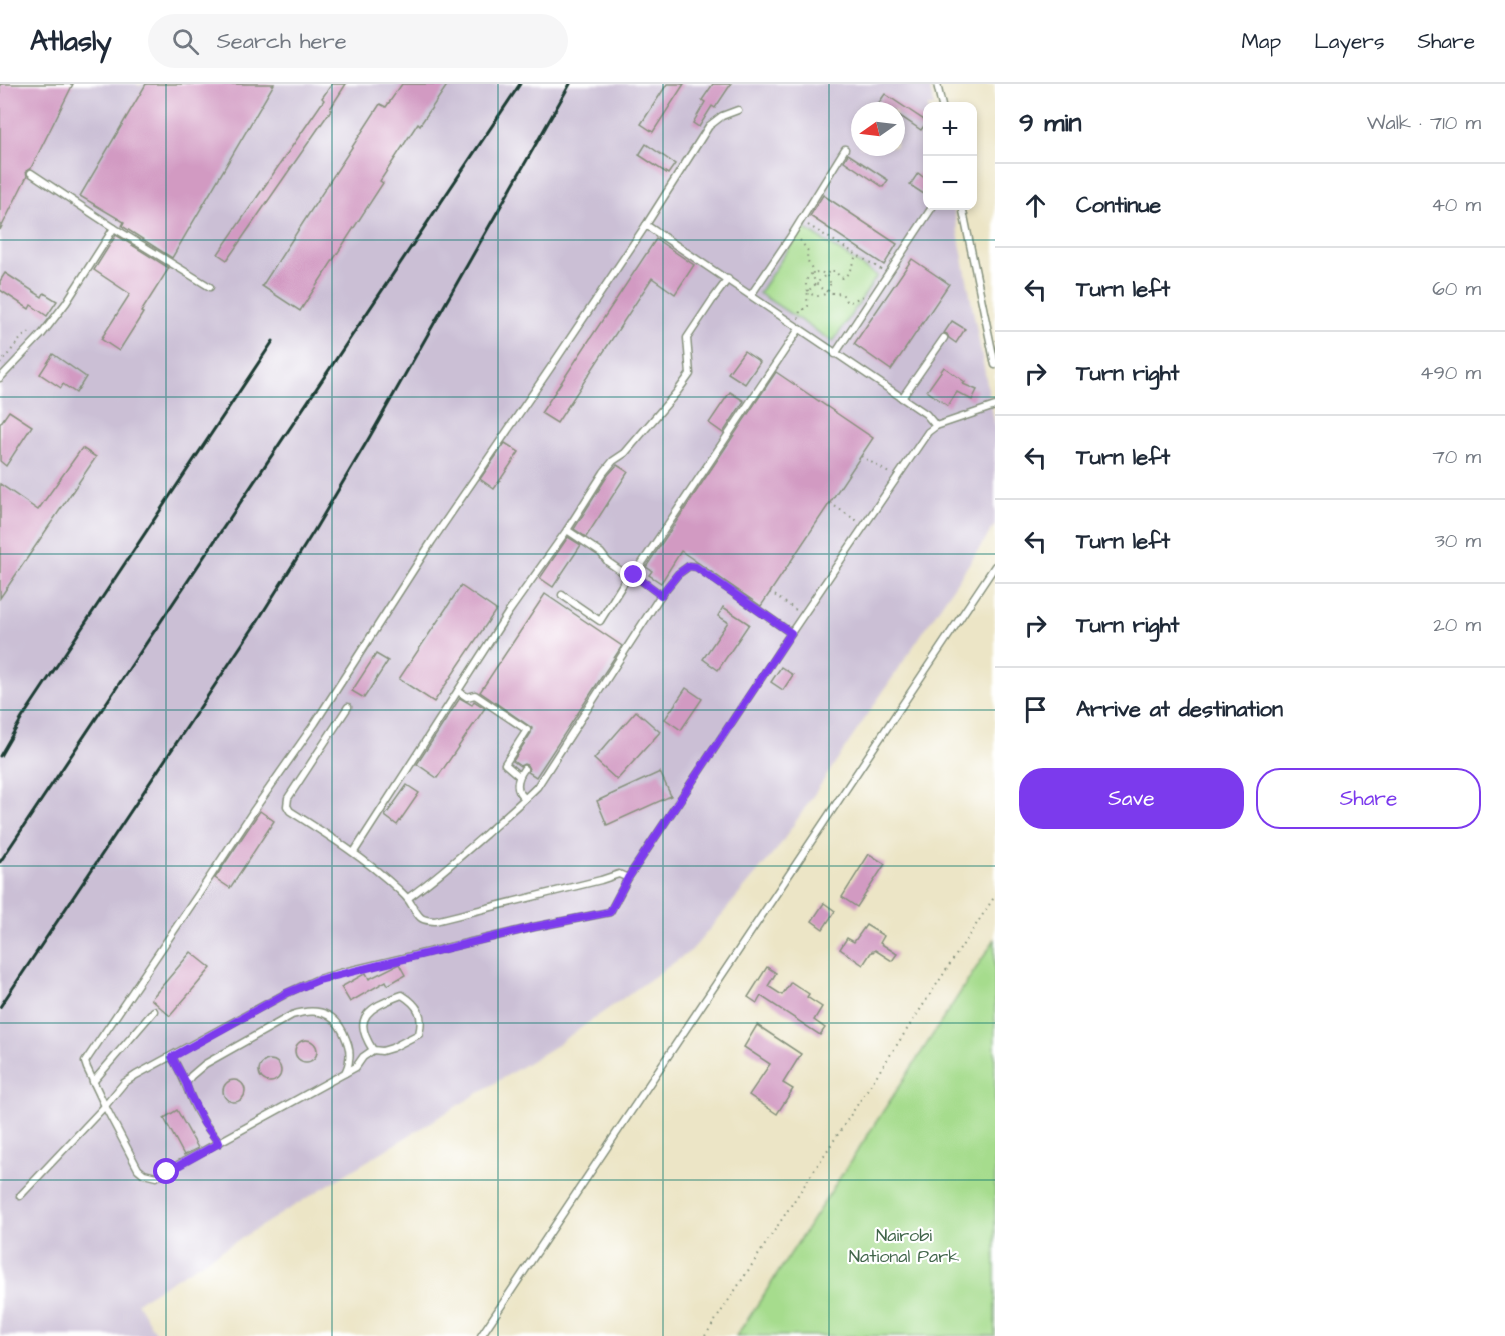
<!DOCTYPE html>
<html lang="en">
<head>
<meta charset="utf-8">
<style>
	:root { --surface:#fff; --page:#f6f6f7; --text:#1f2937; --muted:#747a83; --line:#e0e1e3; --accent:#7c3aed }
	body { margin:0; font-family:"Architects Daughter",sans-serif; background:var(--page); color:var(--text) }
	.controls { position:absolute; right:18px; top:18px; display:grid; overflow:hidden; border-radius:12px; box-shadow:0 3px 9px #0003 }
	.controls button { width:54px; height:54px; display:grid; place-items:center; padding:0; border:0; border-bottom:2px solid var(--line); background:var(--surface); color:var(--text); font:30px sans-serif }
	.compass { position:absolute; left:851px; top:18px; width:54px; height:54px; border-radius:50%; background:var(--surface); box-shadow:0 3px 9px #0003; rotate:256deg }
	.stop { position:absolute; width:18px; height:18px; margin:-14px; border:4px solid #7c3aed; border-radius:50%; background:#fff }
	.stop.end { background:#7c3aed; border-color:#fff; box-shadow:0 2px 6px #0008 }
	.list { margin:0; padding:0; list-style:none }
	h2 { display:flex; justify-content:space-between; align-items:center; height:78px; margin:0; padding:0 24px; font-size:26px }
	h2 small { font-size:20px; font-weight:400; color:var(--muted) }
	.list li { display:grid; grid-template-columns:39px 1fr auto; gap:18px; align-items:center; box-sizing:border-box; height:84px; padding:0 24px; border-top:2px solid var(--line) }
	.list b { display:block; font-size:22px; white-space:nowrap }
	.list em { font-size:20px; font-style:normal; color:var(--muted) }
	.actions { display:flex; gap:12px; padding:18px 24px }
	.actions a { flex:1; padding:14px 0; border:2px solid var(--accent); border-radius:24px; text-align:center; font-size:21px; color:var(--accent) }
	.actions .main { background:var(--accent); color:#fff }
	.icon { flex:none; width:33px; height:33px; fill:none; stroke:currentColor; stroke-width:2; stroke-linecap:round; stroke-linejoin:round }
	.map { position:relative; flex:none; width:995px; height:1252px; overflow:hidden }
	header { display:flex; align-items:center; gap:36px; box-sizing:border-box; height:84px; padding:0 30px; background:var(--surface); border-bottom:2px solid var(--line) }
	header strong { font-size:28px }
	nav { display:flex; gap:33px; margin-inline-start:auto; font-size:21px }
	.search { width:420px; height:54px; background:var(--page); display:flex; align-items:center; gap:15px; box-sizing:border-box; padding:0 21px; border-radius:33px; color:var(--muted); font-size:22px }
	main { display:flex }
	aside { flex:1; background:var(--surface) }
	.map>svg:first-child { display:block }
</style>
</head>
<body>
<header>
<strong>Atlasly</strong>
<div class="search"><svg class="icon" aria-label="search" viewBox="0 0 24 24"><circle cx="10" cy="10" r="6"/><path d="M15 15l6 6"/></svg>Search here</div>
<nav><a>Map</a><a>Layers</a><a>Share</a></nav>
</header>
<main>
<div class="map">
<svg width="995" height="1252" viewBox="0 0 995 1252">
	<rect width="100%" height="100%" fill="#fff"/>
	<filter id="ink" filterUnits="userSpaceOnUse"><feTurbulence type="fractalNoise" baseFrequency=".0167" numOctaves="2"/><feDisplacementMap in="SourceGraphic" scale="12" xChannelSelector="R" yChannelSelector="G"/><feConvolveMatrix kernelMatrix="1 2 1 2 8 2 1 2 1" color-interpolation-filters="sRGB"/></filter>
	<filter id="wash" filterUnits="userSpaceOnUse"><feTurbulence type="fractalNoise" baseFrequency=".008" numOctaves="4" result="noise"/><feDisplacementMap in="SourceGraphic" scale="24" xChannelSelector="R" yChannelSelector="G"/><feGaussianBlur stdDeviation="1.35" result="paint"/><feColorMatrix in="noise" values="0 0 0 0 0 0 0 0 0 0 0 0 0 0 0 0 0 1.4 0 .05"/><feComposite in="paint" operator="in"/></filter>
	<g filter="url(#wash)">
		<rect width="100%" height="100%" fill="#ece5c6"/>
		<path fill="#cbbfd5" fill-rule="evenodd" d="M0,0h136l4,2 2,-2h787l5,22h-6v100h25l42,219v100l-217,323 -86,102 -140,98 -415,254 20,34h-157zM860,27h36v36h-36z"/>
		<g fill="#a6dc8d" stroke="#628c60" stroke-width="1.5">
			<polygon points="803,143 877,192 833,258 759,209"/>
			<polygon points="995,855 995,1252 736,1252 750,1232"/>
		</g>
		<g id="blocks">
			<g fill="#d29ac2">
				<polygon points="0,0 73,0 31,84 26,87 27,92 0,146"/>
				<polygon points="146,0 274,0 172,174 122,142 124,138 80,112"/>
				<polygon points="332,0 346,0 330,25 331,26 227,176 218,170 324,16 322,14"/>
				<polygon points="402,0 448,0 420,41 418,39 380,97 383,99 300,227 262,202 380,20 386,23"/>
				<polygon points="667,0 684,0 653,48 641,40"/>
				<polygon points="713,0 731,0 715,24 712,22 699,43 693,39 705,18 702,16"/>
				<polygon points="885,10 927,38 921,46 896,29 896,27 894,27 887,23 884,27 873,27"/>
				<polygon points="646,60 675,80 668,90 639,71"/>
				<polygon points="848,70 888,96 883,103 844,77"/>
				<polygon points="918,89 927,96 927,112 910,101"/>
				<polygon points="823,111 897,160 884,181 810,132"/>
				<polygon points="116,151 169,184 141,228 143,229 119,267 101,255 130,210 94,186"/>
				<polygon points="656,155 694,181 675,210 652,194 557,339 541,329"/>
				<polygon points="912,175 949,200 891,286 854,260"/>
				<polygon points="5,189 42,213 44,209 57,217 47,232 31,221 29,225 0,206 0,197"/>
				<polygon points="952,237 965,245 956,259 949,254 947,250 944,249"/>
				<polygon points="744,267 760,278 745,300 728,289"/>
				<polygon points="53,270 86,293 76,309 63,300 61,304 40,290"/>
				<polygon points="944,283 965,298 963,300 977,306 972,316 957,308 948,322 927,307"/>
				<polygon points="776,288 873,354 761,522 681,467 661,499 649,491 652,487 646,483"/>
				<polygon points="730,308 744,317 723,349 709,339"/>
				<polygon points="9,327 32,342 6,382 0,377 0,340"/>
				<polygon points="505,359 519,368 494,405 480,395"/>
				<polygon points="82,364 96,373 0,514 0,400 38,426"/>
				<polygon points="617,381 628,388 586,453 574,445 608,391"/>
				<polygon points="568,453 581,461 553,503 540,494"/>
				<polygon points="461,502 496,526 434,618 399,595"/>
				<polygon points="545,510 622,562 536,693 528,688 529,685 527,681 524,680 520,682 513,677 531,649 532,644 480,608"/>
				<polygon points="723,523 749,540 718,586 703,575 728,538 718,532"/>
				<polygon points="376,570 388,577 364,614 352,607"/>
				<polygon points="781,583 793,591 783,606 771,598"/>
				<polygon points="686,604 702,615 681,646 665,635"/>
				<polygon points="460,614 472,621 474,617 485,624 437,694 417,680"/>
				<polygon points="636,627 660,648 617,696 594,675"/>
				<polygon points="660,688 671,712 607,741 597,717"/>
				<polygon points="407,701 419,709 397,741 385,732"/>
				<polygon points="260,727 274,737 230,804 215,794"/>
				<polygon points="869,770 885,780 857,823 842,813"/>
				<polygon points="824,819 835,827 823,845 812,837"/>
				<polygon points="866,841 884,852 880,859 897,870 892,877 875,866 873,868 872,867 863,881 840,865 847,854 854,858"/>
				<polygon points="191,868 211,884 170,932 151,915"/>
				<polygon points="399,880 405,891 388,901 386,897 350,918 341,903 366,889 369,895"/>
				<polygon points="767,883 776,889 768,902 782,911 791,898 809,910 807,913 822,923 814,936 825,944 820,951 761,912 757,919 748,913"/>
				<polygon points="757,941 801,970 783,999 793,1005 777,1030 749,1011 770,980 744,963"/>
				<circle cx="306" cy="967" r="11"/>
				<circle cx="270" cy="987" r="11"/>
				<circle cx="234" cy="1007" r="11"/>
				<polygon points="177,1026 198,1064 184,1071 164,1034"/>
			</g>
		</g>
	</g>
	<g filter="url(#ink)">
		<use href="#blocks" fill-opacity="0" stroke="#86917d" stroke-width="1.5"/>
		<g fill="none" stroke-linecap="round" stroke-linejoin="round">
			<defs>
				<g id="service">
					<polyline points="937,0 942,22"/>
					<polyline points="738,26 722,32 709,42 646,141 553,280 432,457 315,639 254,726 198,811 89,972 85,978 87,984 105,1022 124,999 136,991 287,909 318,895 340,889 534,843 610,828 628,794 791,549 928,348 936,342"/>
					<polyline points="962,122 995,281"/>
					<polyline points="646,141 926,330 936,342 995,322"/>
					<polyline points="114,144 210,203"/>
					<polyline points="751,211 793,149 845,65"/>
					<polyline points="835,270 933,122"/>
					<polyline points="0,294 42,250 66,219 114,144 31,89"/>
					<polyline points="902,314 944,254"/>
					<polyline points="567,446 601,469 608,478 628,492 634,491 661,511"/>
					<polyline points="634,491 799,245"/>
					<polyline points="562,511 600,537 628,492"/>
					<polyline points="458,607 467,613 475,611 527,646 505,680 519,692"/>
					<path d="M348,623l-60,91 -1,8 3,5c38,24 76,48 109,79 4,4 9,8 12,14 9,13 7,16 24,17l166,-41 18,-6 9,4"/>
					<path d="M524,685c-7,10 -10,21 1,29"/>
					<polyline points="354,768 508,529 567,446 604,388 613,377 625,369 677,308 690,290 687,254 713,215 728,195"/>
					<path d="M408,814c27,-19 53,-42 78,-64 17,-16 35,-31 51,-47l124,-192 17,-21 11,-8 8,1 94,66"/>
					<path d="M402,911c16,10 22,20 17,39l-27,14 -10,3 -9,-1c-12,-19 -16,-33 6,-45 8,-4 14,-7 23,-10z"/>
					<path d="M172,973c8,13 12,23 18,38 6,18 18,33 29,48"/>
					<polyline points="93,998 154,927"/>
					<path d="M186,999l5,-7 14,-12 87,-49c22,-7 40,-5 51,17 4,9 8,18 6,28 0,4 -2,9 -4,13"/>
					<polyline points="20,1112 105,1022 138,1085 144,1090 156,1093 356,983 363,973 373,966"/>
					<polyline points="481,1252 995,482"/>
				</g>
			</defs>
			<use href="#service" stroke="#86917d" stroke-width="9"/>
			<g stroke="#86917d" stroke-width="2" stroke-dasharray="1.5 4.5" stroke-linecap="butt">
				<polyline points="808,141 882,186"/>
				<path d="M800,156l8,11c-2,10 0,9 4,18 1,3 1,7 2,10 5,11 17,16 28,14l4,8 4,1 13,-6"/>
				<circle cx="818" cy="200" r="12"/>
				<path d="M799,235l1,-9 7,-2 1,-2 -1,-8 1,-7 22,-20h5l5,6 3,1c9,-6 8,-15 14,-23"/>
				<polyline points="0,280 22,253 33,246"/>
				<polyline points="861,372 889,389"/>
				<polyline points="830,419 857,437"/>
				<polyline points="770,508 796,526"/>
				<polyline points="705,1252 995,812"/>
			</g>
			<use href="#service" stroke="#fff" stroke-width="6"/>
			<g stroke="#1f3d34" stroke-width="3">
				<polyline points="0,672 22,634 273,257"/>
				<polyline points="0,778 520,0"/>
				<polyline points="0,923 255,541 314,447 369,354 570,0"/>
			</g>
		</g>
	</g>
	<g fill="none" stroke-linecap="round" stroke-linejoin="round" filter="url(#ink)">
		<polyline stroke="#7c3aed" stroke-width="8" points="167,1088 219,1059 204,1039 190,1011 186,999 172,973 287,909 318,896 534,843 610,828 628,794 791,549 696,483 689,482 678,490 661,511 634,491"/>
	</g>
	<path fill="none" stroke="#0f766e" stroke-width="1.5" stroke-opacity="0.55" d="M166,0v1252M332,0v1252M498,0v1252M663,0v1252M829,0v1252M0,156h995M0,313h995M0,470h995M0,626h995M0,782h995M0,939h995M0,1096h995"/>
	<g text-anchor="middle" stroke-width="4.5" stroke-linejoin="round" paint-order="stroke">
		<g font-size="18" fill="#41654a" stroke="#fff">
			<text x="904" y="1157">Nairobi<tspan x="904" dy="21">National Park</tspan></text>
		</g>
	</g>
</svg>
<div class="controls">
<button>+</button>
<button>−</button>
</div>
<svg class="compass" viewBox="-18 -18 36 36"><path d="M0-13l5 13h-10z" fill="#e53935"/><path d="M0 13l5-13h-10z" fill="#747a83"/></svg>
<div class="stop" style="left:167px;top:1088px"></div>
<div class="stop end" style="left:634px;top:491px"></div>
</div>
<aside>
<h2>9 min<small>Walk · 710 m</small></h2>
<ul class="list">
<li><svg class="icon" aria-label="ahead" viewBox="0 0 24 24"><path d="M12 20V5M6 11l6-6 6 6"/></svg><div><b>Continue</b></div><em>40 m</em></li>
<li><svg class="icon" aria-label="left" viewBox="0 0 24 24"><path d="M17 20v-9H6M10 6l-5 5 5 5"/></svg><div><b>Turn left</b></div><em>60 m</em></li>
<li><svg class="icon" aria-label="right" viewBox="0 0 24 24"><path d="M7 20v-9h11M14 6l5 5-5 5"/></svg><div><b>Turn right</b></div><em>490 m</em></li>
<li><svg class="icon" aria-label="left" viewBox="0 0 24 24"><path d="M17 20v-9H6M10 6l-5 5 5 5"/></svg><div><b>Turn left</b></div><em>70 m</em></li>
<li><svg class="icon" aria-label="left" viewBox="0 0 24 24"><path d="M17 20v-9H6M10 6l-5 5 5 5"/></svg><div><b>Turn left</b></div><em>30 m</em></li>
<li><svg class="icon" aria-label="right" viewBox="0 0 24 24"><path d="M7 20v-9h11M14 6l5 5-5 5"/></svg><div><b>Turn right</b></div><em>20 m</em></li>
<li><svg class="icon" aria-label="arrive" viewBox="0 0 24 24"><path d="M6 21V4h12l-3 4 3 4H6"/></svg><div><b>Arrive at destination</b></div></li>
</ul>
<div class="actions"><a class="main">Save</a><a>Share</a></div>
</aside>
</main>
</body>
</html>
